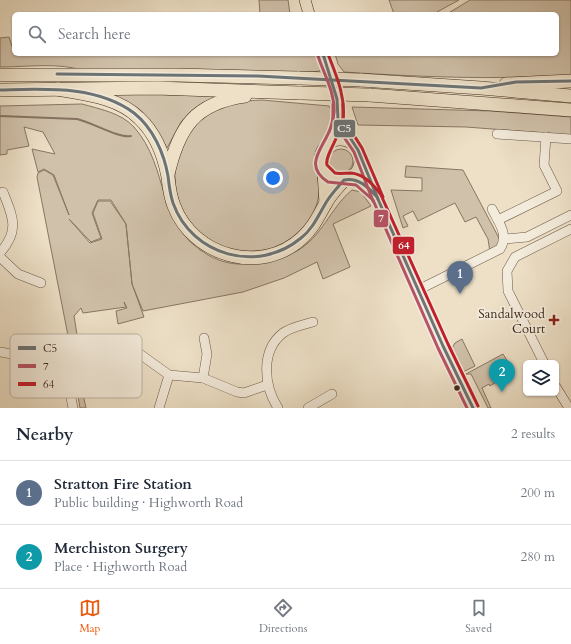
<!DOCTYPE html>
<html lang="en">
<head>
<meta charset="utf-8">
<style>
	:root { --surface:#fff; --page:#f6f6f7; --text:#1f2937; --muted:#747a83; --line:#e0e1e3; --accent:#ea580c }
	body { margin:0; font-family:Cardo,serif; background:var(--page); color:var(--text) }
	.controls { position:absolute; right:12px; bottom:12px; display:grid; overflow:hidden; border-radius:6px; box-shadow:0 1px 3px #0004 }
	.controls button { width:36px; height:36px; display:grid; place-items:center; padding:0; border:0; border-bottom:1px solid var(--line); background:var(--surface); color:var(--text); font:20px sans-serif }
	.you { position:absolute; left:273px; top:178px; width:14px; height:14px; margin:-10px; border:3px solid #fff; border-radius:50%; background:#1a73e8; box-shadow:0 0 0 6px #1a73e833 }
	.badge { display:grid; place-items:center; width:26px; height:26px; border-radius:50%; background:var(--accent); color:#fff; font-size:13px; font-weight:700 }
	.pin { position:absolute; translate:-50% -33px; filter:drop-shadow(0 1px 2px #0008) }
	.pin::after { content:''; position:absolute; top:21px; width:14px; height:12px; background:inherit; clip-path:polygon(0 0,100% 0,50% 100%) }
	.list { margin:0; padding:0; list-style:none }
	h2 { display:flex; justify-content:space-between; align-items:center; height:52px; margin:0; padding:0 16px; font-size:17px }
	h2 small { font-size:13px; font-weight:400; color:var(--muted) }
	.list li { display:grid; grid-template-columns:26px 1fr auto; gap:12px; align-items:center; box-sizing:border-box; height:64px; padding:0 16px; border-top:1px solid var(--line) }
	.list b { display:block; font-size:15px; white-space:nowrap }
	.list p { margin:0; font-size:13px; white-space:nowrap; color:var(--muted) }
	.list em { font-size:13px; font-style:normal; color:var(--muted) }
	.icon { flex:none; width:22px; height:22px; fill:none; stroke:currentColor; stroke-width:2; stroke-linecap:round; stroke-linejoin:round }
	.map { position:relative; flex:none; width:571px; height:408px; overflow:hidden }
	.search { position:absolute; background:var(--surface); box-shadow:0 1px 3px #0004; left:12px; right:12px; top:12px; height:44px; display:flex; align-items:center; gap:10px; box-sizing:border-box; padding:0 14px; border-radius:6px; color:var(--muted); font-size:15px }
	.sheet { height:180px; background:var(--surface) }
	nav { display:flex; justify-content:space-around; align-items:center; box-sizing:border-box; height:56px; border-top:1px solid var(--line); background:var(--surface); font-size:11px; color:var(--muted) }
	nav a { display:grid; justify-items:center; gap:2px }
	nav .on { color:var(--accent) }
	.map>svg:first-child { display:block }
</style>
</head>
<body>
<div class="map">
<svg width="571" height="408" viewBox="0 0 571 408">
	<rect width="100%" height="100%" fill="#ede0c7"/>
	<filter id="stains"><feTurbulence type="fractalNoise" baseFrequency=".005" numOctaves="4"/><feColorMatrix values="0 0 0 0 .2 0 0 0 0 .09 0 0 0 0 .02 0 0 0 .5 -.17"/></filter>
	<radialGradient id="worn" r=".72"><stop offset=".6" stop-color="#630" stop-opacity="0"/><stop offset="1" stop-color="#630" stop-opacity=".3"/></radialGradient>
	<g fill="#d0c1aa" stroke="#887664">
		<polygon points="259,0 288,0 290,14 260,14"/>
		<polygon points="389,0 459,0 437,12 440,14 394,14"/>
		<path d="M470,0h101v75c-75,5 -152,2 -227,-3l-6,-8 -3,-10h222v-40h-110z"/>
		<path d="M9,37l6,18 299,-1 3,2 4,12 -1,3 -8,1 -227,-1c-26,-9 -58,-4 -85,-4v-29z"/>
		<polygon points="108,93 213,96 215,97 191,111 181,122 167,148 158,132 150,121"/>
		<path d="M262,100l67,6c11,16 -9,33 -13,47 -2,9 2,24 3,33 1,22 -11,39 -27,52 -9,9 -24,12 -36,13 -41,5 -81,-31 -81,-72 -1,-12 4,-21 8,-32 1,-5 3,-13 6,-17 5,-6 16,-16 23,-20 16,-8 33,-9 50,-10z"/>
		<path d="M82,104c18,5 39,9 52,23 37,42 20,97 74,128 13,7 25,10 40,9 16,-2 33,-4 47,-12 27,-14 35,-44 57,-62l9,2 10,14 -38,18 17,43 -27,12 -6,-17 -33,16 -41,14 -100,19 -11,-27 -6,-60 -15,-24h-13l-6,13 9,25 -10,4 -22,-23 21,24 12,-4 -9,-26 5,-12h12l16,23 6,60 12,33 -26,7 -2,-13 11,-3 -3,-6 2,5 -43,6 -2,-5 -7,8 5,31 -9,-1 -33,-169 1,-4 6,-3 9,5 16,40 -15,-40 -10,-6 -6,3 -6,-23 23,5 -12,-22 -19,-5 5,19 -22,4v4l-7,1v-49z"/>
		<polygon points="352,107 491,111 571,117 571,135 466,127 358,125"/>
		<circle cx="341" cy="161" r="12"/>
		<polygon points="406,166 463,170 500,240 495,249 490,252 488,239 476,217 465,222 455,203 418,221 413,211 403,216 408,226 403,228 391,190 422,191 422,178 405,177"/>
		<polygon points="462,339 475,366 463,372 452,348 455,343"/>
		<polygon points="81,352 82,358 77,367 86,408 80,408 72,360 73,354"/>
		<path d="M503,354c5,8 10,14 6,24l-2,-3 -17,11 -1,-2 -7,4 9,20h-3l-17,-34h-5z"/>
	</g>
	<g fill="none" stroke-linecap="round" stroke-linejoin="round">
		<path stroke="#857361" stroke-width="2" d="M0,116l77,3c14,3 43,20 54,17"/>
		<defs>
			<g id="minor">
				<polyline points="497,134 571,139"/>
				<polyline points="498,220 557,191 544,165 546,137"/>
				<polyline points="505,239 527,237 571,215"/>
				<path d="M0,253c20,-23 13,-36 3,-61"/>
				<polyline points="0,257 18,274 41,283"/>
				<path d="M418,290l82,-41c9,-14 -1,-26 -8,-40"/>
				<path d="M0,352c18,4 35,5 53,2 25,-4 52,-14 77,-7l39,28 34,3 34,14 7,1 23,-8"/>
				<polyline points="62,352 73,408"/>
				<polyline points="544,363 508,291 507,271 515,257 571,229"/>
				<polyline points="203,378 207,354 204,338"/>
				<polyline points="115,386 117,345"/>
				<polyline points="556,387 569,408"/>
				<polyline points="159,408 169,375"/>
				<path d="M278,408c-14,-22 -18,-57 5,-75 8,-6 20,-8 30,-11"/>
				<polyline points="308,408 332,394"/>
			</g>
			<g id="major">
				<polyline points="305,0 309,14"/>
				<polyline points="323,54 338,107 338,119 329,144"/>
				<polyline points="338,119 353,145"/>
				<circle cx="340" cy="160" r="20"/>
				<polyline points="360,157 443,346 473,408"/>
				<polyline points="349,178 363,183 373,193"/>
			</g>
			<g id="highway">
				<polyline points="0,75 177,75 299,78"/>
				<polyline points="360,80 481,88 571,96"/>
				<polyline points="506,84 571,81"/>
				<path d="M57,89c28,5 61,8 82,29 16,15 25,37 29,59 1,10 2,19 6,29 19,50 87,70 128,32 12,-11 17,-23 25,-37 5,-8 11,-14 17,-21"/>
				<polyline points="0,90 156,88 301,93"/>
				<polyline points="369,95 571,110"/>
				<polyline points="324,172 326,203"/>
				<path d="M168,174c11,-47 27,-71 77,-78"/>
			</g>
		</defs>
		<use href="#minor" stroke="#6c5948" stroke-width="10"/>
		<use href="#major" stroke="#412c1e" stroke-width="12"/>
		<use href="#highway" stroke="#412c1e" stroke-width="14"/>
		<use href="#minor" stroke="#f3ebdb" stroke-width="9"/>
		<use href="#major" stroke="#ede0c7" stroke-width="11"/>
		<use href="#highway" stroke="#ede0c7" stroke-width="13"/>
		<defs>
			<g id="highway-bridge">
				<polyline points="299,78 360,80"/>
				<polyline points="301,93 369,95"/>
			</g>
		</defs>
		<use href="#highway-bridge" stroke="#412c1e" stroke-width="14" stroke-linecap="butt"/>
		<use href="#highway-bridge" stroke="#ede0c7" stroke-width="13"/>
		<defs>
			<g id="bus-1">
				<polyline points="323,54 337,99 338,119 358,150 378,199"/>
				<polyline points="57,74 258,76 481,88 516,82 571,81"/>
				<path d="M0,90c45,-1 96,-5 134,23 19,15 30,40 34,63 1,9 2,18 5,27 19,53 85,71 128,35 12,-9 18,-24 26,-37 5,-8 11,-14 17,-21 14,-3 24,7 33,17l66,149 30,62"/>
			</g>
			<g id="bus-2">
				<path d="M318,56c6,18 17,37 16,56 -1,9 -3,17 -7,24 -9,18 -21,31 1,46l28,3 17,15 65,148 29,60"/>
				<polyline points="333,104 333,121 354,152 373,201"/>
			</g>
			<g id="bus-3">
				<path d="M328,54c8,21 18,43 15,66 -2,14 -19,37 -16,45l8,8c5,1 10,0 16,0 12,1 23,12 30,22l67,149 30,62"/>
				<polyline points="343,104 343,118 362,148 383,197"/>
			</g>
		</defs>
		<use href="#bus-1" stroke="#f3ebdb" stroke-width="6"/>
		<use href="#bus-2" stroke="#f3ebdb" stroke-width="6"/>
		<use href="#bus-3" stroke="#f3ebdb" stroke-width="6"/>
		<use href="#bus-1" stroke="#6c7476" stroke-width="3"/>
		<use href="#bus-2" stroke="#b75366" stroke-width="3"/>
		<use href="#bus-3" stroke="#c21f2c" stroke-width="3"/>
	</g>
	<path fill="#8f2418" stroke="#f3ebdb" stroke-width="1.5" d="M552 314h4v4h4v4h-4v4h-4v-4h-4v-4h4z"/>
	<circle fill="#412c1e" stroke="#f3ebdb" stroke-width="1.5" cx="457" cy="388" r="3.5"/>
	<g text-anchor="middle" stroke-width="3.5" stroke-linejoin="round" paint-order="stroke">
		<g font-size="13" fill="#412c1e" stroke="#f3ebdb" text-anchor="end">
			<text x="545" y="318">Sandalwood<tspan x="545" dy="15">Court</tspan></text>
		</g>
	</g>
	<rect x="10" y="334" width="132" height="64" rx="6" fill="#f3ebdb" stroke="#beb2a2" stroke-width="1"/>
	<rect x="18" y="346" width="18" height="4" fill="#6c7476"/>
	<rect x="18" y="364" width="18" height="4" fill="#b75366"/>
	<rect x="18" y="382" width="18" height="4" fill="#c21f2c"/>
	<g font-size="11" fill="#412c1e">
		<text x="43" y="352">C5</text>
		<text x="43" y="370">7</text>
		<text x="43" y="388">64</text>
	</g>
	<g stroke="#f3ebdb" stroke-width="1.5">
		<rect x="333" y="119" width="23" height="19" rx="4" fill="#6c7476"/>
		<rect x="373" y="209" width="16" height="19" rx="4" fill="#b75366"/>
		<rect x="392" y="236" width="23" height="19" rx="4" fill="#c21f2c"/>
	</g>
	<g font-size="11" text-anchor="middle" font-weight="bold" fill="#fff">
		<text x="344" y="132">C5</text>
		<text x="381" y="222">7</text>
		<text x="404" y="249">64</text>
	</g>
	<rect width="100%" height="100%" filter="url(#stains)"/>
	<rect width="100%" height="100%" fill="url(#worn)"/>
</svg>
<div class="controls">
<button><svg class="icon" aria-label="layers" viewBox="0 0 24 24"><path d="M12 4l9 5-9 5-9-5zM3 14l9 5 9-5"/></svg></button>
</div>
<div class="you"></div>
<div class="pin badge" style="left:460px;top:294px;background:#5c6f8a">1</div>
<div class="pin badge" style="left:502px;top:392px;background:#0f9aa8">2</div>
<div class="search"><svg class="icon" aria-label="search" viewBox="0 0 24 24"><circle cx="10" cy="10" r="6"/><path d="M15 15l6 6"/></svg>Search here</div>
</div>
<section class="sheet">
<h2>Nearby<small>2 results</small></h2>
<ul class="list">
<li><span class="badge" style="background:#5c6f8a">1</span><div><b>Stratton Fire Station</b><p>Public building · Highworth Road</p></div><em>200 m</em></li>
<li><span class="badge" style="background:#0f9aa8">2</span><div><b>Merchiston Surgery</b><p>Place · Highworth Road</p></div><em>280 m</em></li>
</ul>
</section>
<nav>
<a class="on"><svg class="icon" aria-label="map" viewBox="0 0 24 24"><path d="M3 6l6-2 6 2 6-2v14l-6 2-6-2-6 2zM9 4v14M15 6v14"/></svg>Map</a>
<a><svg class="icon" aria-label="directions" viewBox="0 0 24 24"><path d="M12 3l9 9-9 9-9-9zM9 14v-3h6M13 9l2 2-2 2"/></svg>Directions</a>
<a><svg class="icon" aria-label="saved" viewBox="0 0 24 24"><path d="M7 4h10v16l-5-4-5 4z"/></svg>Saved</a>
</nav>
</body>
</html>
